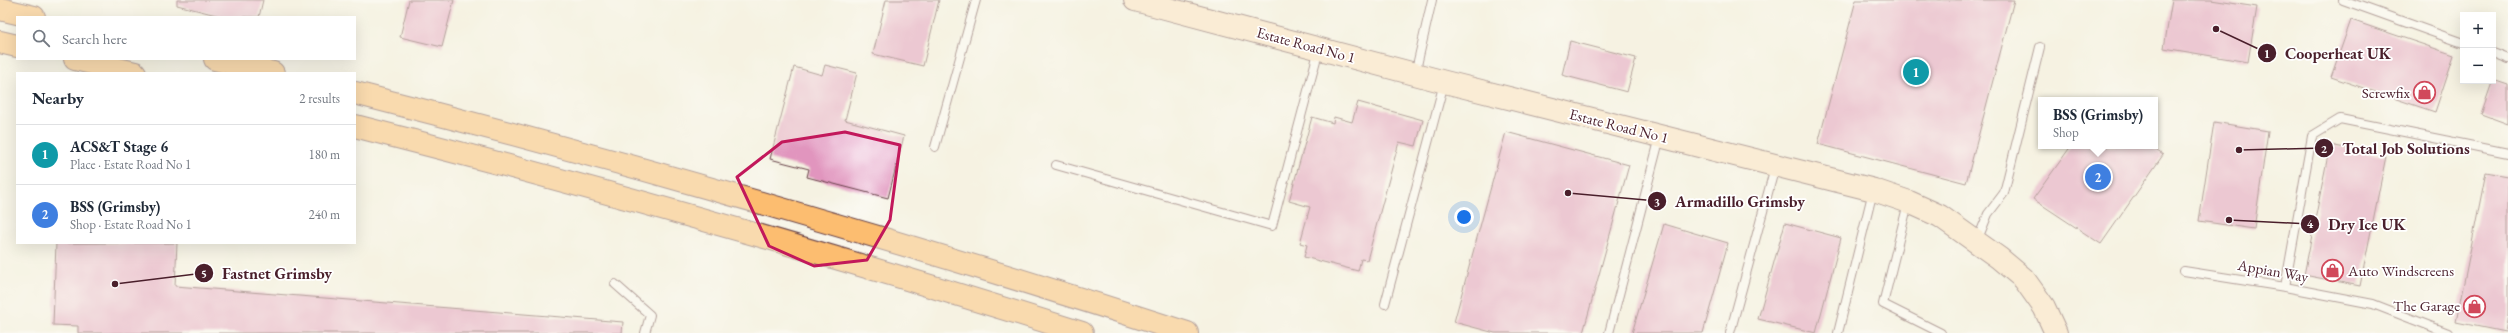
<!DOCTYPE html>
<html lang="en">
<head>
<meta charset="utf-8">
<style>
	:root { --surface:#fff; --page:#f2f2f3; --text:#1f2937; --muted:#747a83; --line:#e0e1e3; --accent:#0f766e }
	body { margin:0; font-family:"EB Garamond",serif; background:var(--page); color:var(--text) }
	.controls { position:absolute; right:12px; top:12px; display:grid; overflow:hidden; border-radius:0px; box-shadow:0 4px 16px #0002 }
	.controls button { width:36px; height:36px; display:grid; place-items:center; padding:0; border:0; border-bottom:1px solid var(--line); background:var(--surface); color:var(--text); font:20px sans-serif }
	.you { position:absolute; left:1464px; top:217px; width:14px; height:14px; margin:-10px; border:3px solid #fff; border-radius:50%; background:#1a73e8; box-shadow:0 0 0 6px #1a73e833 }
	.badge { display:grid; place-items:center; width:26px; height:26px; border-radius:50%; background:var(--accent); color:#fff; font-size:13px; font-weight:700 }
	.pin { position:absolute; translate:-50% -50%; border:2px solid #fff; box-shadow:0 1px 4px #0006 }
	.popup { position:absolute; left:2038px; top:97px; width:120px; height:52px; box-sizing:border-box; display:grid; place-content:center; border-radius:0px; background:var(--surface); filter:drop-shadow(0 1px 3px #0005); font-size:13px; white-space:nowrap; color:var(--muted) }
	.popup b { font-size:15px; color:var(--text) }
	.popup::after { content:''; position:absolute; left:50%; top:100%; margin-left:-8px; border:8px solid transparent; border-top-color:var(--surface) }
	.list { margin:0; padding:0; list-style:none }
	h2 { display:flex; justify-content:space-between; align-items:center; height:52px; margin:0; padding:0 16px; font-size:17px }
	h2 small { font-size:13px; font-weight:400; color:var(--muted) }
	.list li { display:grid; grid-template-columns:26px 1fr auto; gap:12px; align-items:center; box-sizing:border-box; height:60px; padding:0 16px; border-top:1px solid var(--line) }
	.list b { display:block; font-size:15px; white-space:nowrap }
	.list p { margin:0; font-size:13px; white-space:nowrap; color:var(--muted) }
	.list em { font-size:13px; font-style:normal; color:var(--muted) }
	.icon { flex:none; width:22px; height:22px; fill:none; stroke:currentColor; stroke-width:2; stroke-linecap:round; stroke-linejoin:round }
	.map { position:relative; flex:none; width:2508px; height:333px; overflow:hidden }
	.search { position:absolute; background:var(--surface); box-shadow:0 4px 16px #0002; left:16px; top:16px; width:340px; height:44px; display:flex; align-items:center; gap:10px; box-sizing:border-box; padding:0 14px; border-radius:0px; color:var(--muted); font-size:15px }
	.panel { position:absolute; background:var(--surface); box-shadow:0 4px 16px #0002; left:16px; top:72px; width:340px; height:172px; border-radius:0px }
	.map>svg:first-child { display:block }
</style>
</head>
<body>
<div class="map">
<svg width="2508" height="333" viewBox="0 0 2508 333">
	<rect width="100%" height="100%" fill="#fff"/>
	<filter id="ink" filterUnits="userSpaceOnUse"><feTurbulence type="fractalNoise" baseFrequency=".025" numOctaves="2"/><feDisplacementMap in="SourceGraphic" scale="8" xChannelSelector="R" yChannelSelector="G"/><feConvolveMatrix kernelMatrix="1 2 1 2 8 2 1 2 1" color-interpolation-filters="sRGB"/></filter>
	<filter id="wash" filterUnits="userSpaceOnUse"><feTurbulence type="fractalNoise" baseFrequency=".012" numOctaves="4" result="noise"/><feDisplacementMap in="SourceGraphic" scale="16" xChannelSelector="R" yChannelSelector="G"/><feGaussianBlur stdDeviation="0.9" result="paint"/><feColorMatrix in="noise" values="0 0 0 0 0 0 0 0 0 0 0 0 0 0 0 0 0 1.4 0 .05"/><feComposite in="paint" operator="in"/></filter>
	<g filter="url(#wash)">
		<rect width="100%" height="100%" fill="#f5f2e2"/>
		<g id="blocks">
			<g fill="#e195be">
				<polygon points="177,0 263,0 259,17 224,17 177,5"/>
				<polygon points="409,0 454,0 442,47 400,37"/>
				<polygon points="886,0 939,0 923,66 873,54"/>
				<polygon points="1856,0 2014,0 1966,183 1818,144"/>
				<polygon points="2172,0 2211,0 2257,7 2248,62 2164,48"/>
				<polygon points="2351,20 2454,55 2435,112 2331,77"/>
				<polygon points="1570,41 1636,58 1627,92 1562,75"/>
				<polygon points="825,65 857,73 845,120 904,136 888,198 807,177 809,169 770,159 794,67 822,75"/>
				<polygon points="2493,80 2508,85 2508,124 2481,114"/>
				<polygon points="1358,102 1423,120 1416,146 1399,142 1367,260 1361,259 1358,271 1304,257 1307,245 1300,243 1310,207 1289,201 1312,117 1333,123 1334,117 1352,122"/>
				<polygon points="2214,122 2268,131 2254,229 2199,221"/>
				<polygon points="1506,132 1629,165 1583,333 1495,333 1454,322"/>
				<polygon points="2330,145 2386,156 2360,286 2304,275"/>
				<polygon points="2071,146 2150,146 2163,155 2101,244 2033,199"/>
				<polygon points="2486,172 2508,176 2508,315 2505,332 2456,322"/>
				<polygon points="1785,223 1841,238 1816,333 1758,319"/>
				<polygon points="1664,224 1728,243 1703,333 1632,333"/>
				<polygon points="56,243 177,243 175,286 623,322 622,333 78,333 78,326 53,325"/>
			</g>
		</g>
	</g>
	<g filter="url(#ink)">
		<use href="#blocks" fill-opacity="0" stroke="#643f46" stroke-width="1"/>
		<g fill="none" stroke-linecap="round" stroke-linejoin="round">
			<defs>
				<g id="lane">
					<polyline points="2343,0 2463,43"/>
					<polyline points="2493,53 2508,59"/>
					<polyline points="1415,74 1432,0"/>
					<polyline points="935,147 976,0"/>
					<polyline points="1056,165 1272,226 1319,49"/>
					<polyline points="1908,203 1883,304 1941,333"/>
					<polyline points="1977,241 1988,214 2004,193 2040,47"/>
					<polyline points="2184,271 2285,287 2373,304 2448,333"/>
					<polyline points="615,284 650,315 645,333"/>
					<polyline points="2285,287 2312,136 2340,119 2508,153"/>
					<polyline points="1385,304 1444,83"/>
					<polyline points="1609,333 1660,137"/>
					<polyline points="1730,333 1775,167"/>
					<polyline points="1838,333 1873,191"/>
				</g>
				<polyline id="secondary" points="1135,0 1445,82 1874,190 1909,202 1940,216 1999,258 2024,279 2044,307 2056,333"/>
				<g id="highway">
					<polyline points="0,9 34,17"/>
					<polyline points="0,42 17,46"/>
					<polyline points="75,59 135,73"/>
					<polyline points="215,59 273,73"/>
					<path d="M355,93c280,71 557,151 832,240"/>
					<path d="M355,126c244,62 487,131 727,207"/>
				</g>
			</defs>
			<use href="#lane" stroke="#643f46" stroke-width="10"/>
			<use href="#secondary" stroke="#643f46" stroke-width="24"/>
			<use href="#highway" stroke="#643f46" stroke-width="24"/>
			<use href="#lane" stroke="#fff" stroke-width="8"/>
			<use href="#secondary" stroke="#fee5c5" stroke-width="22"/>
			<use href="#highway" stroke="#fcbd6f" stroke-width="22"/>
		</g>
	</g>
	<path d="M0 0H2508V333H0ZM845,132l55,13 -10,75 -23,40 -53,6 -45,-20 -32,-69 45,-35z" fill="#f5f2e2" fill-opacity=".55" fill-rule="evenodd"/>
	<path fill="none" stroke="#c2185b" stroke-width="3" stroke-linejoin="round" d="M845,132l55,13 -10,75 -23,40 -53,6 -45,-20 -32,-69 45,-35z"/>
	<defs>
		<symbol id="shop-ring" viewBox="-11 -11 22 22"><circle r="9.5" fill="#fff" stroke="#d1495b" stroke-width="1.5"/><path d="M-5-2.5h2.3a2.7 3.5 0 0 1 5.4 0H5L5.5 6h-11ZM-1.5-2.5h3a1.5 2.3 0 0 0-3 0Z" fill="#d1495b"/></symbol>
	</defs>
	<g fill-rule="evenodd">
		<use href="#shop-ring" x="2412" y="80" width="25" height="25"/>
		<use href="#shop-ring" x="2320" y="258" width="25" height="25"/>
		<use href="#shop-ring" x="2462" y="294" width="25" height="25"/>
	</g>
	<g text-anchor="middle" stroke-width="3.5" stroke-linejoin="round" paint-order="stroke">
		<g font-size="15" fill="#4a1f2b" stroke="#fff">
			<text transform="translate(1306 45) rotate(15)" y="5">Estate Road No 1</text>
			<text transform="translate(1619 126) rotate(14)" y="5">Estate Road No 1</text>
			<text transform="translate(2273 271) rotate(10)" y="5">Appian Way</text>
		</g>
		<g font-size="15" fill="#4a1f2b" stroke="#fff" text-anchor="end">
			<text x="2410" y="98">Screwfix</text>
			<text x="2348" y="276" text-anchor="start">Auto Windscreens</text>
			<text x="2460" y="311">The Garage</text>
		</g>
	</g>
	<path fill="none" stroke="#4a1f2b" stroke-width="1.5" d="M2216 29L2267 53M2239 150L2324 148M1568 193L1657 201M2229 220L2310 224M115 284L204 273"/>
	<g fill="#4a1f2b" stroke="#fff" stroke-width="1.5">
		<circle cx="2216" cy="29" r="4"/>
		<circle cx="2239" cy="150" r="4"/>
		<circle cx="1568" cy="193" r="4"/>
		<circle cx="2229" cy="220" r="4"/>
		<circle cx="115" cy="284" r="4"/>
		<circle cx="2267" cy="53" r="10"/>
		<circle cx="2324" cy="148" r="10"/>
		<circle cx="1657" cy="201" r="10"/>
		<circle cx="2310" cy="224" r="10"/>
		<circle cx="204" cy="273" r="10"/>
	</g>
	<g font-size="12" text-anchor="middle" font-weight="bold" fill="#fff">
		<text x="2267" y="58">1</text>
		<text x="2324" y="153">2</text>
		<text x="1657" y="206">3</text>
		<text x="2310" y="228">4</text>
		<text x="204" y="278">5</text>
	</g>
	<g font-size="16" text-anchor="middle" font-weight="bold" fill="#4a1f2b" stroke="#fff" stroke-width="3.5" stroke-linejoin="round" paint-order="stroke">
		<text x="2338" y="59">Cooperheat UK</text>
		<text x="2406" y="154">Total Job Solutions</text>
		<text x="1740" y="207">Armadillo Grimsby</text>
		<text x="2367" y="230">Dry Ice UK</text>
		<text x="277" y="279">Fastnet Grimsby</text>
	</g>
</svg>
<div class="controls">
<button>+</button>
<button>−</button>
</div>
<div class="you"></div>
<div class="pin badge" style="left:1916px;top:72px;background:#0f9aa8">1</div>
<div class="pin badge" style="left:2098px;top:177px;background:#3f7fe0">2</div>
<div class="popup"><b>BSS (Grimsby)</b>Shop</div>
<div class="search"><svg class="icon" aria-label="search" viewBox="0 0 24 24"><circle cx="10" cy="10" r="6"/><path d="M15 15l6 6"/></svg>Search here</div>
<section class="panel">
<h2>Nearby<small>2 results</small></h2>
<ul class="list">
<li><span class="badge" style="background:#0f9aa8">1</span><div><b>ACS&amp;T Stage 6</b><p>Place · Estate Road No 1</p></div><em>180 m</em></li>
<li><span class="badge" style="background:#3f7fe0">2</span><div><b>BSS (Grimsby)</b><p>Shop · Estate Road No 1</p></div><em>240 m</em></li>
</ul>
</section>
</div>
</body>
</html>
